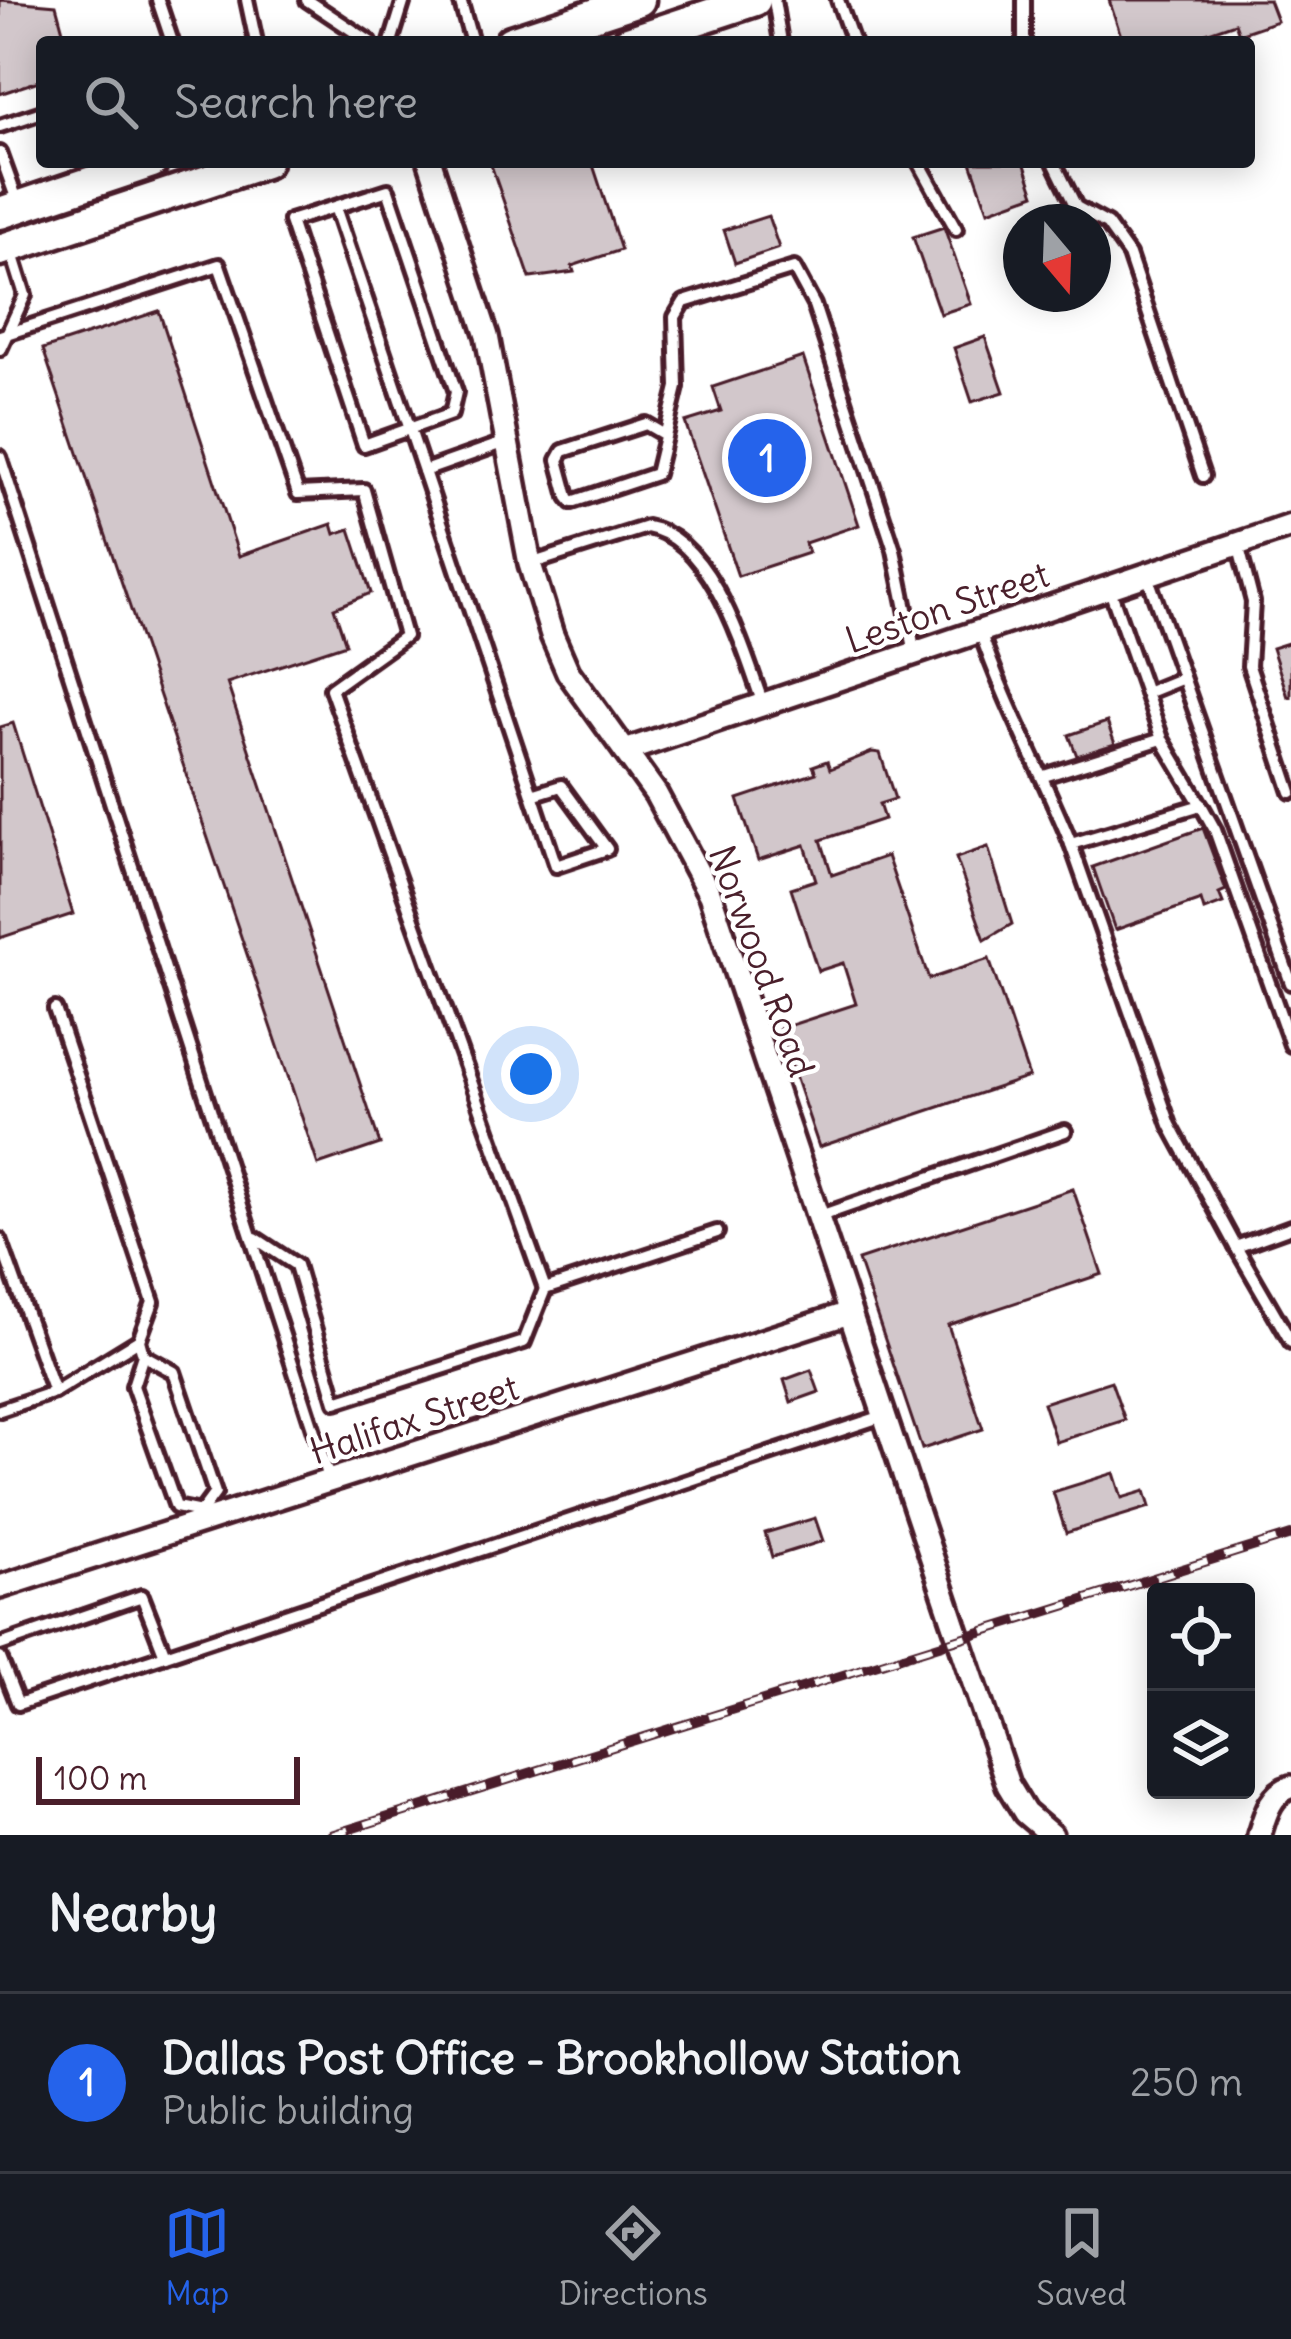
<!DOCTYPE html>
<html lang="en">
<head>
<meta charset="utf-8">
<style>
	:root { --surface:#171b24; --page:#242831; --text:#f1f3f6; --muted:#9ea1a6; --line:#363941; --accent:#2563eb }
	body { margin:0; font-family:Delius,sans-serif; background:var(--page); color:var(--text) }
	.controls { position:absolute; right:36px; bottom:36px; display:grid; overflow:hidden; border-radius:12px; box-shadow:0 6px 30px #0003 }
	.controls button { width:108px; height:108px; display:grid; place-items:center; padding:0; border:0; border-bottom:3px solid var(--line); background:var(--surface); color:var(--text); font:60px sans-serif }
	.compass { position:absolute; left:1003px; top:204px; width:108px; height:108px; border-radius:50%; background:var(--surface); box-shadow:0 6px 30px #0003; rotate:161deg }
	.scale { position:absolute; left:36px; bottom:30px; width:264px; box-sizing:border-box; padding-left:12px; border:6px solid #4a1f2b; border-top:0; font-size:33px; line-height:42px; white-space:nowrap; color:#4a1f2b; -webkit-text-stroke:9px #fff; paint-order:stroke }
	.you { position:absolute; left:531px; top:1074px; width:42px; height:42px; margin:-30px; border:9px solid #fff; border-radius:50%; background:#1a73e8; box-shadow:0 0 0 18px #1a73e833 }
	.badge { display:grid; place-items:center; width:78px; height:78px; border-radius:50%; background:var(--accent); color:#fff; font-size:39px; font-weight:700 }
	.pin { position:absolute; translate:-50% -50%; border:6px solid #fff; box-shadow:0 3px 12px #0006 }
	.list { margin:0; padding:0; list-style:none }
	h2 { display:flex; justify-content:space-between; align-items:center; height:156px; margin:0; padding:0 48px; font-size:51px }
	h2 small { font-size:39px; font-weight:400; color:var(--muted) }
	.list li { display:grid; grid-template-columns:78px 1fr auto; gap:36px; align-items:center; box-sizing:border-box; height:180px; padding:0 48px; border-top:3px solid var(--line) }
	.list b { display:block; font-size:45px; white-space:nowrap }
	.list p { margin:0; font-size:39px; white-space:nowrap; color:var(--muted) }
	.list em { font-size:39px; font-style:normal; color:var(--muted) }
	.icon { flex:none; width:66px; height:66px; fill:none; stroke:currentColor; stroke-width:2; stroke-linecap:round; stroke-linejoin:round }
	.map { position:relative; flex:none; width:1291px; height:1835px; overflow:hidden }
	.search { position:absolute; background:var(--surface); box-shadow:0 6px 30px #0003; left:36px; right:36px; top:36px; height:132px; display:flex; align-items:center; gap:30px; box-sizing:border-box; padding:0 42px; border-radius:12px; color:var(--muted); font-size:45px }
	.sheet { height:336px; background:var(--surface) }
	nav { display:flex; justify-content:space-around; align-items:center; box-sizing:border-box; height:168px; border-top:3px solid var(--line); background:var(--surface); font-size:33px; color:var(--muted) }
	nav a { display:grid; justify-items:center; gap:6px }
	nav .on { color:var(--accent) }
	.map>svg:first-child { display:block }
</style>
</head>
<body>
<div class="map">
<svg width="1291" height="1835" viewBox="0 0 1291 1835">
	<rect width="100%" height="100%" fill="#fff"/>
	<filter id="ink" filterUnits="userSpaceOnUse"><feTurbulence type="fractalNoise" baseFrequency=".00833" numOctaves="2"/><feDisplacementMap in="SourceGraphic" scale="24" xChannelSelector="R" yChannelSelector="G"/><feConvolveMatrix kernelMatrix="1 2 1 2 8 2 1 2 1" color-interpolation-filters="sRGB"/></filter>
	<g filter="url(#ink)">
		<g fill="#d2c7cb" stroke="#4a1f2b" stroke-width="3">
			<polygon points="0,0 56,5 66,42 42,42 42,80 0,94"/>
			<polygon points="1109,0 1269,0 1277,21 1239,34 1235,23 1180,42 1123,42"/>
			<polygon points="500,162 592,162 621,250 572,266 574,272 530,278 491,165"/>
			<polygon points="971,162 1024,162 1035,194 988,211"/>
			<polygon points="768,216 779,248 735,263 724,230"/>
			<polygon points="944,227 971,304 940,314 913,237"/>
			<polygon points="159,311 239,556 332,524 335,534 350,529 371,593 334,608 346,644 227,683 380,1144 318,1165 43,349"/>
			<polygon points="985,337 1004,392 972,402 954,348"/>
			<polygon points="803,357 859,525 805,543 808,553 738,576 685,422 721,411 713,387"/>
			<polygon points="1291,642 1291,697 1288,697 1272,648"/>
			<polygon points="1107,722 1115,744 1077,756 1069,735"/>
			<polygon points="13,723 73,914 0,938 0,727"/>
			<polygon points="872,752 880,753 895,799 879,804 884,819 821,840 832,875 887,856 929,979 989,959 1029,1077 819,1147 779,1029 856,1004 843,963 818,971 791,888 816,880 805,845 758,860 738,799 816,773 813,766 827,761 830,769"/>
			<polygon points="1203,828 1226,890 1219,893 1223,903 1204,910 1201,900 1115,930 1093,867"/>
			<polygon points="988,847 1012,924 985,940 956,858"/>
			<polygon points="1073,1189 1102,1274 948,1325 983,1429 922,1449 858,1260"/>
			<polygon points="811,1370 819,1392 791,1402 784,1380"/>
			<polygon points="1111,1381 1125,1420 1056,1442 1043,1403"/>
			<polygon points="1114,1473 1122,1498 1145,1491 1150,1507 1066,1533 1053,1492"/>
			<polygon points="815,1518 823,1541 772,1557 765,1533"/>
		</g>
		<g fill="none" stroke-linecap="round" stroke-linejoin="round">
			<defs>
				<g id="lane">
					<polyline points="158,0 172,42"/>
					<polyline points="247,0 256,42"/>
					<polyline points="307,0 370,42"/>
					<polyline points="460,0 472,42"/>
					<polyline points="774,0 781,42"/>
					<polyline points="838,0 853,42"/>
					<polyline points="391,42 404,0"/>
					<polyline points="1024,42 1024,0"/>
					<polyline points="0,126 42,112"/>
					<polyline points="0,153 18,203"/>
					<polyline points="919,162 956,229"/>
					<polyline points="1054,162 1076,207 1107,224 1129,255 1203,476"/>
					<polyline points="335,207 290,221 364,445 451,414 456,392 388,190 335,207 424,471 506,442"/>
					<polyline points="0,336 219,265 298,493 364,490 405,636 331,689 545,1289 717,1232"/>
					<polyline points="0,349 25,295 11,250"/>
					<polyline points="665,435 646,424 563,451 558,460 568,497 572,502 656,474 677,387 675,317 684,302 794,268 814,305 894,550 915,653"/>
					<polyline points="0,457 330,1481"/>
					<polyline points="424,471 556,866 607,849 561,786 532,795"/>
					<polyline points="1238,544 1253,602 1249,666 1291,792"/>
					<path d="M530,564l117,-37c65,11 97,124 116,177"/>
					<polyline points="1147,575 1291,983"/>
					<path d="M980,631c25,74 62,141 91,213l130,-39 -39,-66 -53,-152"/>
					<polyline points="1146,693 1183,678"/>
					<polyline points="1044,776 1162,739"/>
					<polyline points="1201,805 1215,830 1291,1045"/>
					<polyline points="1071,844 1170,1125 1236,1247 1291,1227"/>
					<polyline points="55,1009 153,1302 139,1340 143,1355 133,1386 176,1507 201,1512"/>
					<polyline points="817,1217 1065,1131"/>
					<polyline points="255,1238 296,1265 336,1402 524,1342 545,1289"/>
					<polyline points="0,1240 54,1392"/>
					<polyline points="1236,1247 1291,1342"/>
					<polyline points="143,1355 174,1372 215,1493 201,1512"/>
					<polyline points="0,1410 54,1392 139,1340"/>
					<polyline points="0,1645 142,1596 165,1655"/>
					<polyline points="0,1658 18,1704 883,1416"/>
				</g>
				<g id="street">
					<polyline points="430,162 487,336 530,564 552,635 568,672 656,794 710,895 1008,1785 1025,1813 1051,1835"/>
					<polyline points="625,751 1291,526"/>
					<polyline points="0,1587 849,1313"/>
					<path d="M1259,1835c6,-19 11,-42 32,-48"/>
				</g>
				<g id="secondary">
					<polyline points="511,42 639,0"/>
					<polyline points="628,42 755,0"/>
					<polyline points="0,213 152,162"/>
					<polyline points="0,250 265,162"/>
				</g>
			</defs>
			<use href="#lane" stroke="#4a1f2b" stroke-width="20"/>
			<use href="#street" stroke="#4a1f2b" stroke-width="30"/>
			<use href="#secondary" stroke="#4a1f2b" stroke-width="39"/>
			<use href="#lane" stroke="#fff" stroke-width="10"/>
			<use href="#street" stroke="#fff" stroke-width="21"/>
			<use href="#secondary" stroke="#fff" stroke-width="30"/>
			<defs>
				<polyline id="rail" points="331,1835 1291,1535"/>
			</defs>
			<use href="#rail" stroke="#4a1f2b" stroke-width="10"/>
			<use href="#rail" stroke="#fff" stroke-width="6" stroke-dasharray="18" stroke-linecap="butt"/>
		</g>
	</g>
	<g text-anchor="middle" stroke-width="9" stroke-linejoin="round" paint-order="stroke">
		<g font-size="36" fill="#4a1f2b" stroke="#fff">
			<text transform="translate(947 607) rotate(-19)" y="13">Leston Street</text>
			<text transform="translate(762 961) rotate(70)" y="13">Norwood Road</text>
			<text transform="translate(414 1419) rotate(-18)" y="13">Halifax Street</text>
		</g>
	</g>
</svg>
<div class="controls">
<button><svg class="icon" aria-label="locate" viewBox="0 0 24 24"><circle cx="12" cy="12" r="6"/><path d="M12 2v4M12 18v4M2 12h4M18 12h4"/></svg></button>
<button><svg class="icon" aria-label="layers" viewBox="0 0 24 24"><path d="M12 4l9 5-9 5-9-5zM3 14l9 5 9-5"/></svg></button>
</div>
<svg class="compass" viewBox="-18 -18 36 36"><path d="M0-13l5 13h-10z" fill="#e53935"/><path d="M0 13l5-13h-10z" fill="#9ea1a6"/></svg>
<div class="scale">100 m</div>
<div class="you"></div>
<div class="pin badge" style="left:767px;top:458px">1</div>
<div class="search"><svg class="icon" aria-label="search" viewBox="0 0 24 24"><circle cx="10" cy="10" r="6"/><path d="M15 15l6 6"/></svg>Search here</div>
</div>
<section class="sheet">
<h2>Nearby<small></small></h2>
<ul class="list">
<li><span class="badge">1</span><div><b>Dallas Post Office - Brookhollow Station</b><p>Public building</p></div><em>250 m</em></li>
</ul>
</section>
<nav>
<a class="on"><svg class="icon" aria-label="map" viewBox="0 0 24 24"><path d="M3 6l6-2 6 2 6-2v14l-6 2-6-2-6 2zM9 4v14M15 6v14"/></svg>Map</a>
<a><svg class="icon" aria-label="directions" viewBox="0 0 24 24"><path d="M12 3l9 9-9 9-9-9zM9 14v-3h6M13 9l2 2-2 2"/></svg>Directions</a>
<a><svg class="icon" aria-label="saved" viewBox="0 0 24 24"><path d="M7 4h10v16l-5-4-5 4z"/></svg>Saved</a>
</nav>
</body>
</html>
